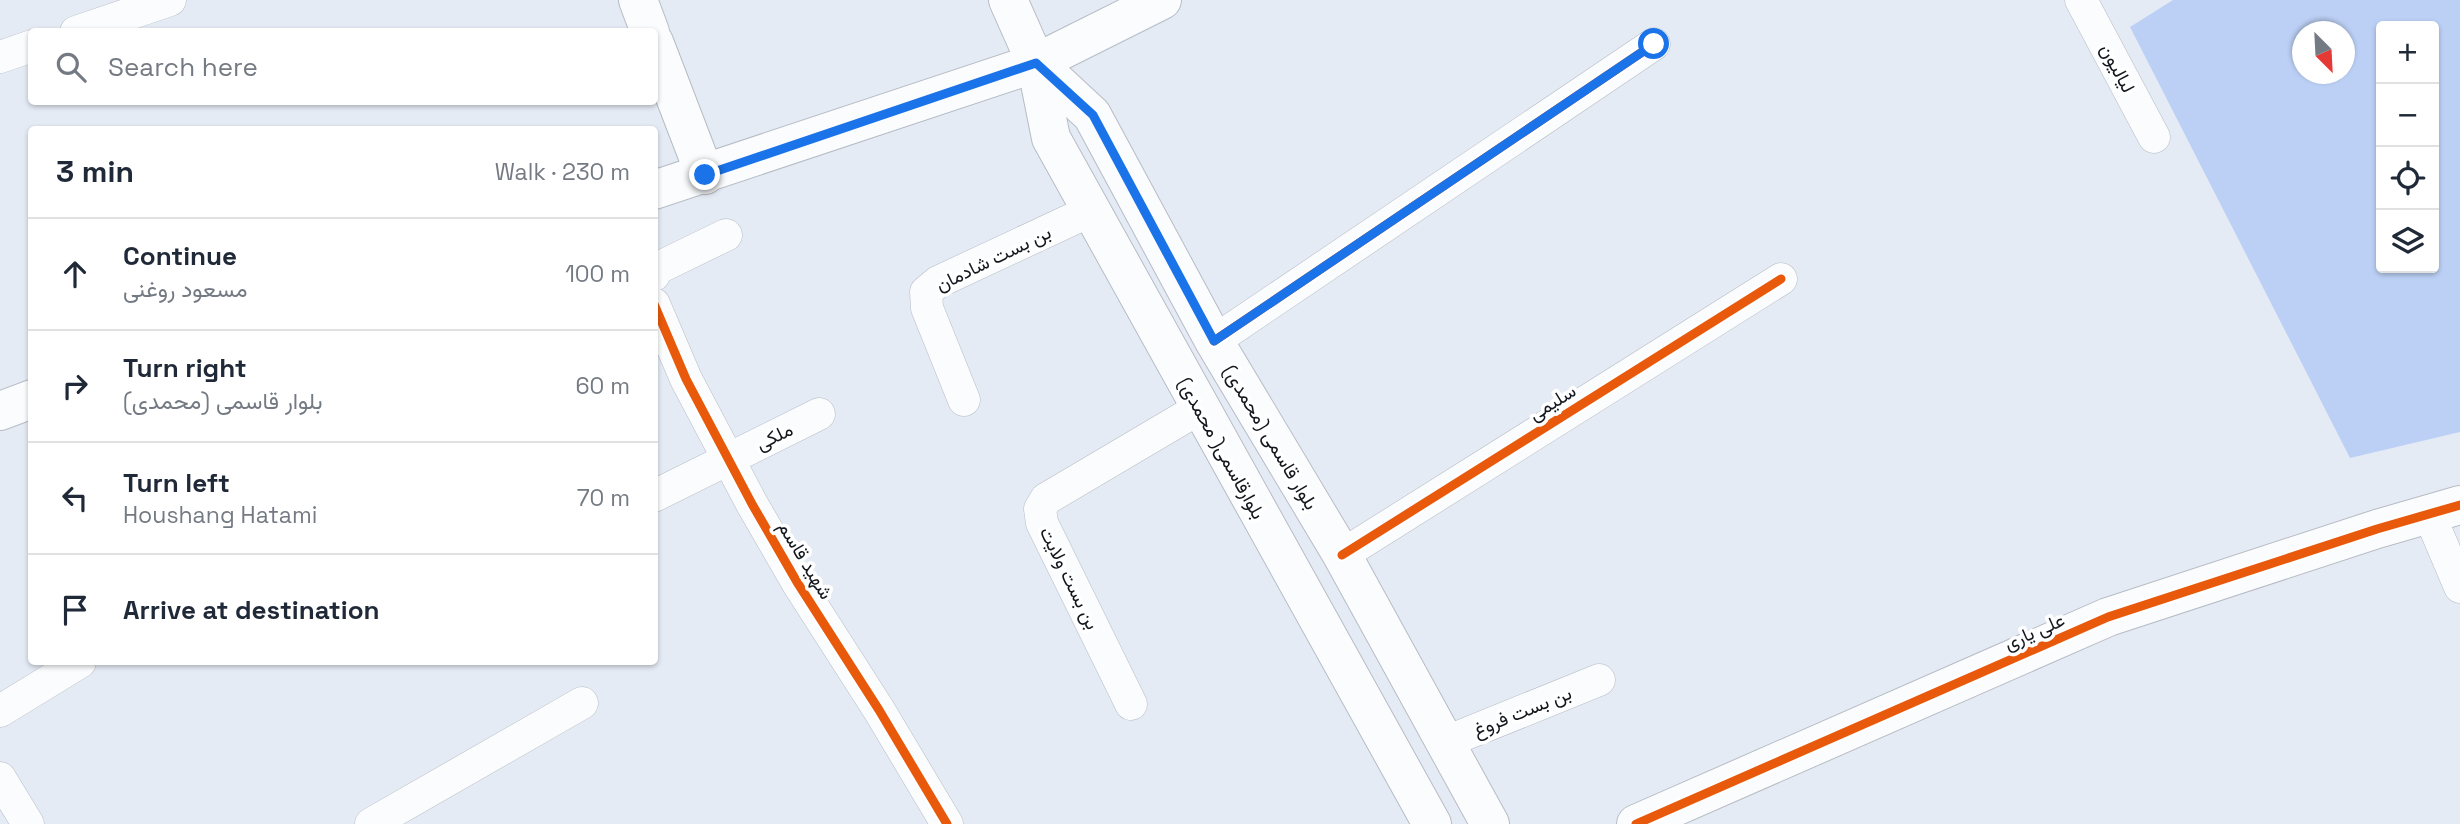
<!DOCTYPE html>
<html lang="en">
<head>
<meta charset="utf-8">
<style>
	:root { --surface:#fff; --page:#f2f2f3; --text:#1f2937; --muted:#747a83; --line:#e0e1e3 }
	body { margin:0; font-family:"Space Grotesk",Vazirmatn,sans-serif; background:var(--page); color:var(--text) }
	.controls { position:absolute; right:21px; top:21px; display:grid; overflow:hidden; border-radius:7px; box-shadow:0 2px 5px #0004 }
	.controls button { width:63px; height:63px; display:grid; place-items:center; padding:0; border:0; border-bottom:2px solid var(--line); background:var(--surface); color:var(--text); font:35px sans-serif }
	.compass { position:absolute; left:2292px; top:21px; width:63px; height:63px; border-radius:50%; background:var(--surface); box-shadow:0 2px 5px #0004; rotate:156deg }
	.stop { position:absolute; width:21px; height:21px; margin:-16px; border:5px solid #1a73e8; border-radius:50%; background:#fff }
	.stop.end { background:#1a73e8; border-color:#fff; box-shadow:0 2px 7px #0008 }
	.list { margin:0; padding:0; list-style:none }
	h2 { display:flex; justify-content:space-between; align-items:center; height:91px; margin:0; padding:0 28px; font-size:30px }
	h2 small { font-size:23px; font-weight:400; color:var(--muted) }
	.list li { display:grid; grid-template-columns:46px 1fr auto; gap:21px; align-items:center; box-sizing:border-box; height:112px; padding:0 28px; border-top:2px solid var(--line) }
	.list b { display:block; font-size:26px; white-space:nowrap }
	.list p { margin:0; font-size:23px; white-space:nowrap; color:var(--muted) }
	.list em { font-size:23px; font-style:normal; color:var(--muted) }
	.icon { flex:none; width:38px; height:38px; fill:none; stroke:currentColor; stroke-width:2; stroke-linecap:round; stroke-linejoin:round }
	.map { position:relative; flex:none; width:2460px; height:824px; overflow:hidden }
	.search { position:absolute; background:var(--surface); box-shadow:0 2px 5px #0004; left:28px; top:28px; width:630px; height:77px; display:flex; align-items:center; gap:18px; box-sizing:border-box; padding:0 24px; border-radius:7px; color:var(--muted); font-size:26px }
	.panel { position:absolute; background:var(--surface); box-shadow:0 2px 5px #0004; left:28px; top:126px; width:630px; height:539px; border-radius:7px }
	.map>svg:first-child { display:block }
</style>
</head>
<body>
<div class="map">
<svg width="2460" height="824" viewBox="0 0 2460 824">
	<rect width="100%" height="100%" fill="#e5ebf5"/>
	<path fill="#bcd0f5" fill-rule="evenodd" d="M2173,0h287v432l-110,26 -220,-431zM2381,26h53v242h-53zM2302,32h42v42h-42z"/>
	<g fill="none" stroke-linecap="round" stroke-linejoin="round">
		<defs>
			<g id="minor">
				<polyline points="2081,0 2154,137"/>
				<polyline points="76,32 170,0"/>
				<polyline points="0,57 32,46"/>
				<polyline points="654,275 656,269 726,235"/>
				<polyline points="654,304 686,379 752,504 797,582 879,710 947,824"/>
				<polyline points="1214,341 1654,44"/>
				<polyline points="964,400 927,308 926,292 938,282 1090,211"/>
				<polyline points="654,496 819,414"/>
				<polyline points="2429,514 2460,587"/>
				<polyline points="1342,555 1781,279"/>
				<polyline points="1131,704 1042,523 1040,509 1046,499 1200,408"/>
				<polyline points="0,711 80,662"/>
				<polyline points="1446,742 1599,680"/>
				<polyline points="0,778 28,824"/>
				<polyline points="371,824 582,703"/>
			</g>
			<g id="tertiary">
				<polyline points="638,0 650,32"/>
				<polyline points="654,42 705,175"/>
				<polyline points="1636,824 2108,617 2377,529 2460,505"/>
			</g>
			<g id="secondary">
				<polyline points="1008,0 1036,63 1051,138 1432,824"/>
				<polyline points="1036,63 1092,115 1214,341 1342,555 1490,824"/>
				<polyline points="654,190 1036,63 1162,0"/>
				<polyline points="0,411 32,399"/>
			</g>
		</defs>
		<use href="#minor" stroke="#b7bcc4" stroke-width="33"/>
		<use href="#tertiary" stroke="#b7bcc4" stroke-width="40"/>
		<use href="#secondary" stroke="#b7bcc4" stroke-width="40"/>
		<use href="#minor" stroke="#fbfcfe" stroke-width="32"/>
		<use href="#tertiary" stroke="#fbfcfe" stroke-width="38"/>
		<use href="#secondary" stroke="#fbfcfe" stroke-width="38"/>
		<defs>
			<g id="cycleway">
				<polyline points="654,304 686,379 752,504 797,582 879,710 947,824"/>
				<polyline points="1214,341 1654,44"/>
				<polyline points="1342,555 1781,279"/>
				<polyline points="1636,824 2108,617 2377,529 2460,505"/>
			</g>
		</defs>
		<use href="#cycleway" stroke="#fff" stroke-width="13"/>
		<use href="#cycleway" stroke="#e8590c" stroke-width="9"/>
	</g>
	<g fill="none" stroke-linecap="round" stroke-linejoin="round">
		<polyline stroke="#1a73e8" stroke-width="9" points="705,175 1036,63 1093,115 1214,341 1654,44"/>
	</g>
	<g text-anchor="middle" stroke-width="7" stroke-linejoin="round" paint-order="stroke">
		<g font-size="19" fill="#13171d" stroke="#fff">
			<text transform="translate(2118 68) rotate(62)" y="7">لیالیون</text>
			<text transform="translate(993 258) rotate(-26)" y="7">بن بست شادمان</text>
			<text transform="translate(1552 402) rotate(-32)" y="7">سلیمی</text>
			<text transform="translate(774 436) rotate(-26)" y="7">ملکی</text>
			<text transform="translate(1271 437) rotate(59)" y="7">بلوار قاسمی (محمدی)</text>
			<text transform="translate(1222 448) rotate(61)" y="7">بلوارقاسمی( محمدی)</text>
			<text transform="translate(806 560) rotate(59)" y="7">شهید قاسم</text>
			<text transform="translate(1070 578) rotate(64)" y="7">بن بست ولایت</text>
			<text transform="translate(2034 631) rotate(-24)" y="7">علی یاری</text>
			<text transform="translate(1522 711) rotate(-22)" y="7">بن بست فروغ</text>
		</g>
	</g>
</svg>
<div class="controls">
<button>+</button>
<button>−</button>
<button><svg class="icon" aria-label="locate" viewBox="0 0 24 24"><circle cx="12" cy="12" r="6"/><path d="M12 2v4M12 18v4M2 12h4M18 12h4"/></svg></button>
<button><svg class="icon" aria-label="layers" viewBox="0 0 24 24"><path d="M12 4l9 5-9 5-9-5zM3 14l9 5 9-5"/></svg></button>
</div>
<svg class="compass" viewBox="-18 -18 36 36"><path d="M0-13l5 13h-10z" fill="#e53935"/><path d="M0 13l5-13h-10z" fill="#747a83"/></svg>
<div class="stop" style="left:1654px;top:44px"></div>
<div class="stop end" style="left:705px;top:175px"></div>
<div class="search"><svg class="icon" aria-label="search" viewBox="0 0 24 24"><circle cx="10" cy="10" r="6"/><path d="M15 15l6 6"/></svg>Search here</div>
<section class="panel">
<h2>3 min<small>Walk · 230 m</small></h2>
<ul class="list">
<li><svg class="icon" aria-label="ahead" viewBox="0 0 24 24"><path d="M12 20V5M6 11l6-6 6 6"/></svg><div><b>Continue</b><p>مسعود روغنی</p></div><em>100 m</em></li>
<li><svg class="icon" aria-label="right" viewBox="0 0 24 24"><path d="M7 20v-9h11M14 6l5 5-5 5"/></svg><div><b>Turn right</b><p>بلوار قاسمی (محمدی)</p></div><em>60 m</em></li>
<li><svg class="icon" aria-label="left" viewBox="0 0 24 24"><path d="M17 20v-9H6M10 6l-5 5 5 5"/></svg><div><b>Turn left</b><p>Houshang Hatami</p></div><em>70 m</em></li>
<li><svg class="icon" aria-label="arrive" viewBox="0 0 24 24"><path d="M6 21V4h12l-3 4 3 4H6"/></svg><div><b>Arrive at destination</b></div></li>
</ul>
</section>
</div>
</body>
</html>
